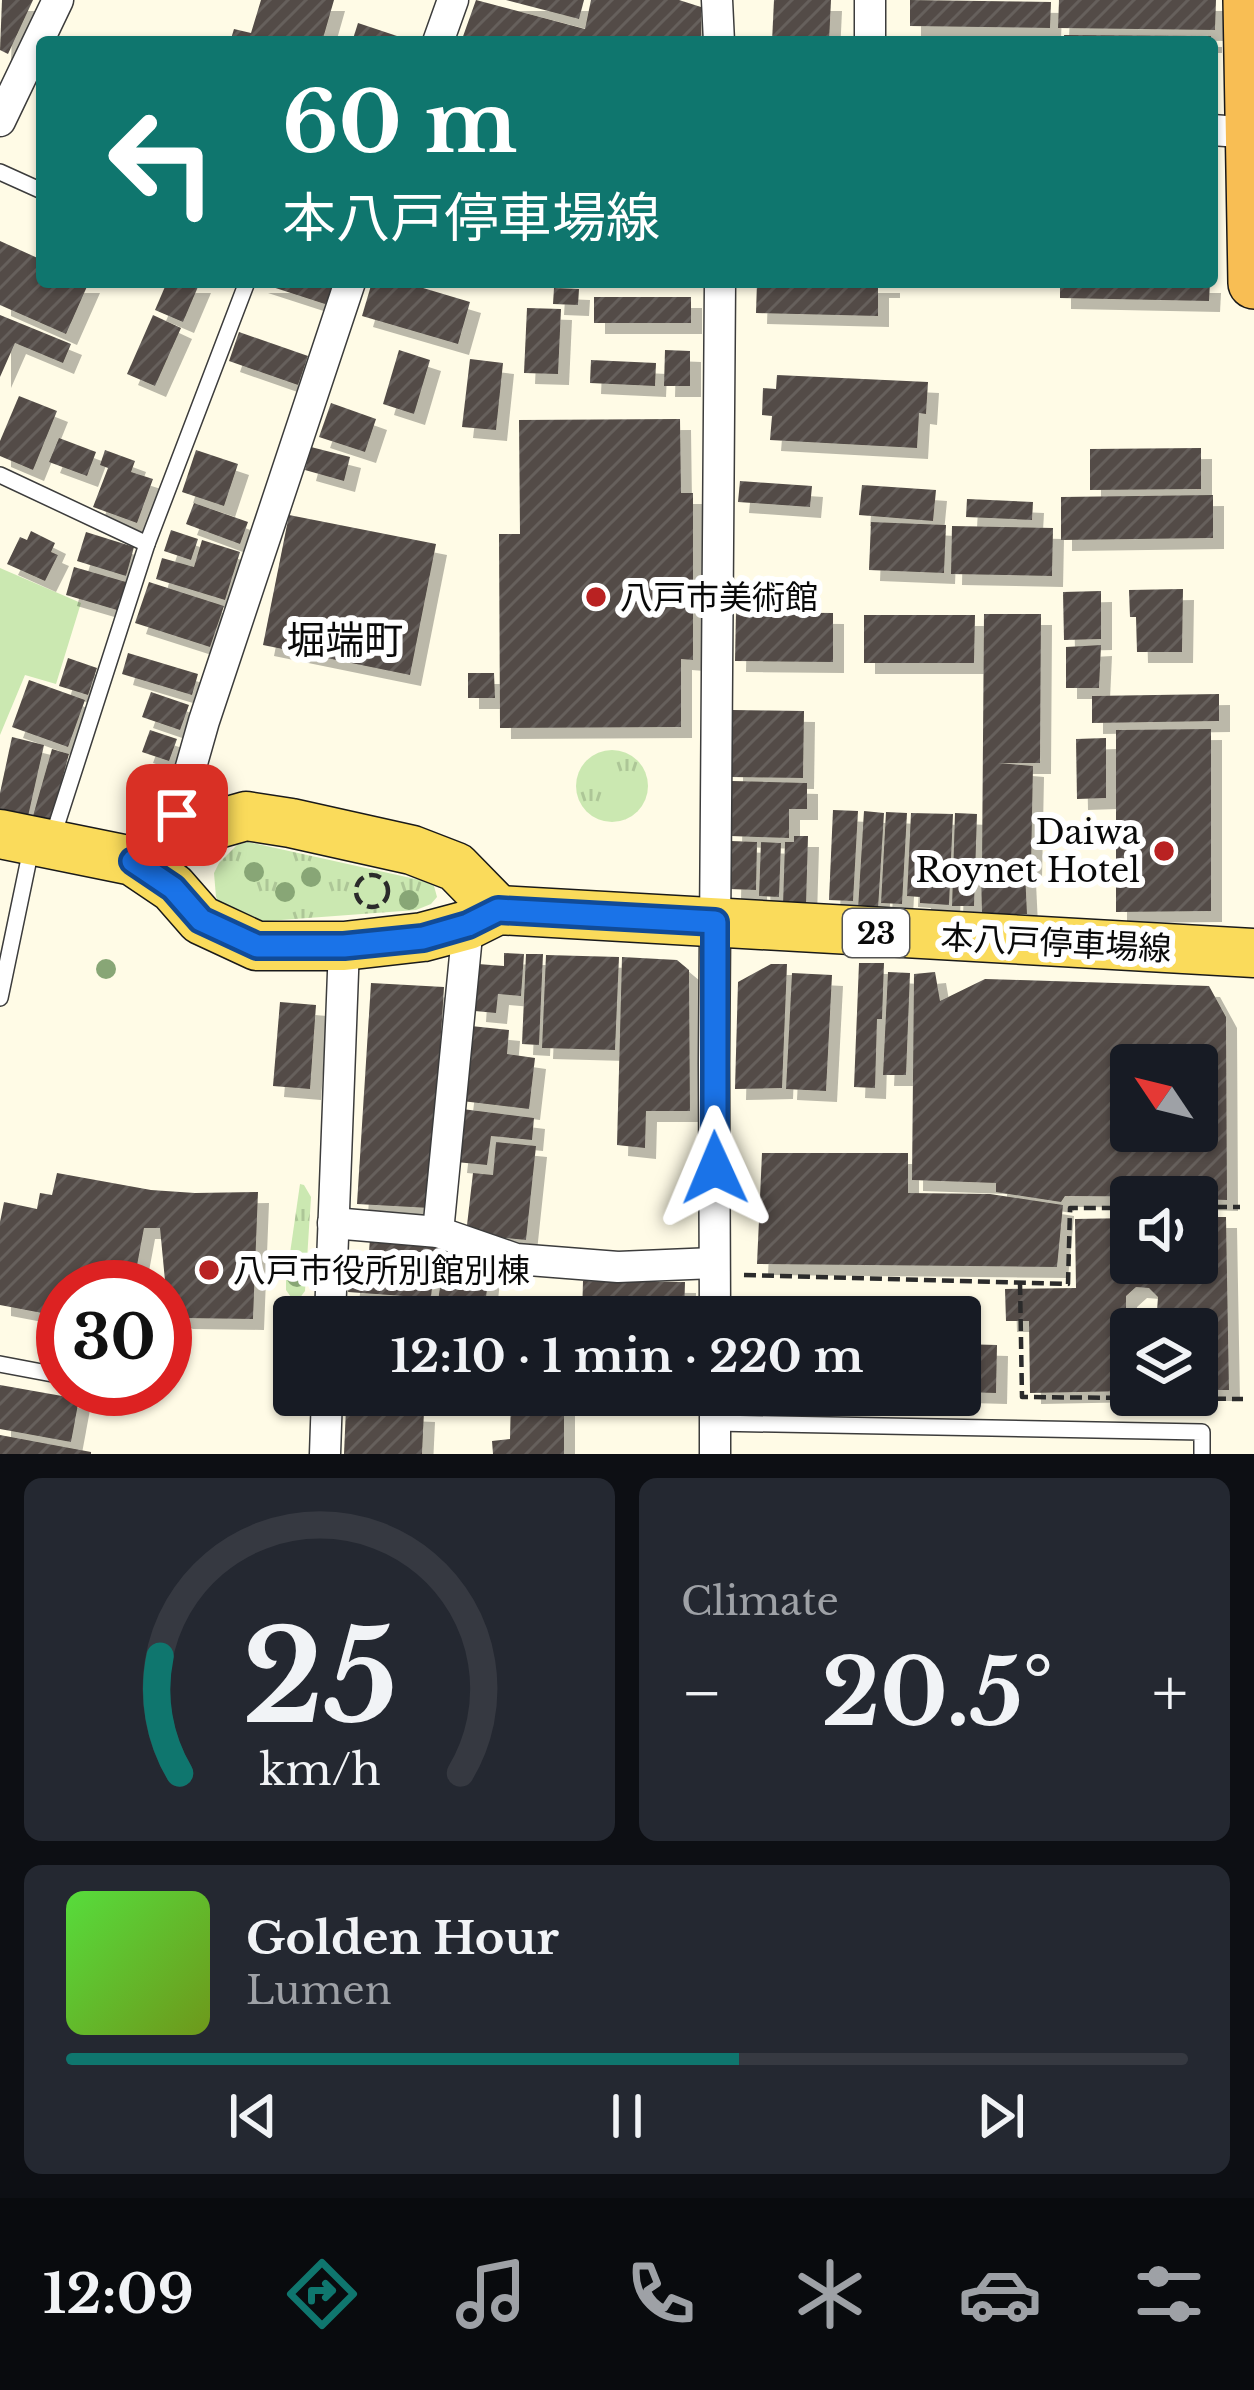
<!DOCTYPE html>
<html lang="en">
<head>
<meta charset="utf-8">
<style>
	:root { --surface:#171b24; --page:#242831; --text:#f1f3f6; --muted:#9ea1a6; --line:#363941; --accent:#0f766e }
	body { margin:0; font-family:"Libre Baskerville","Noto Sans JP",serif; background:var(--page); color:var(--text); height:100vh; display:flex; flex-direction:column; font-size:45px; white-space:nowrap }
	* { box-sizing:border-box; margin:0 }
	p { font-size:39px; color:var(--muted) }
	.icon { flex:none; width:66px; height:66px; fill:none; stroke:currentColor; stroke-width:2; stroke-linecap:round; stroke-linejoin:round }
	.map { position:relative; height:1454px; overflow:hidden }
	.details { display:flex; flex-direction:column; gap:24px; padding:24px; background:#0d0f14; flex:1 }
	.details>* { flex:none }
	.hud { position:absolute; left:36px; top:36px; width:1182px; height:252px; border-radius:12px; box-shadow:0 3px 9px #0004; background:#0f766e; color:#fff; overflow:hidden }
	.needle { width:78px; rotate:305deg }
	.tools { position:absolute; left:1110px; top:1044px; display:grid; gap:24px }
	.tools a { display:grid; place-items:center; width:108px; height:108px; border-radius:12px; background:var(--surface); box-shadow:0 3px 9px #0004; font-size:60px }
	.speed { position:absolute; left:36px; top:1260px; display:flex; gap:24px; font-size:60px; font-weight:700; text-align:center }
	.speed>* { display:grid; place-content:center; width:156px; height:156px; border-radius:50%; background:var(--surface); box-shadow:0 3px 9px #0004; line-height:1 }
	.speed .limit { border:18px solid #d22; background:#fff; color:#111 }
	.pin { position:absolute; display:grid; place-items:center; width:102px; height:102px; color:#fff; margin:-51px; border-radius:24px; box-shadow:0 6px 18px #0006 }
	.me { position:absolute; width:132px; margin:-66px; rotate:359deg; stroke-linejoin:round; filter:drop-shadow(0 0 9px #0008) }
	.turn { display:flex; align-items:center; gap:42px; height:252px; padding:0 48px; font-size:54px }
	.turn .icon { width:156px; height:156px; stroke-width:2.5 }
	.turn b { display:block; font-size:84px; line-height:102px }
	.big { font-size:90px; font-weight:800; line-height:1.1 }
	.details .card { flex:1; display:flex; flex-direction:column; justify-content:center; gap:18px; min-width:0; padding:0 42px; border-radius:18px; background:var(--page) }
	.details .dial { align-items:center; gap:0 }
	.dial svg { height:312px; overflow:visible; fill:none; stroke:var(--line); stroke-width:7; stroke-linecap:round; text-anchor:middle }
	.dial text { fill:var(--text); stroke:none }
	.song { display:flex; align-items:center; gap:36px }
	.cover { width:144px; height:144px; border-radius:18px; background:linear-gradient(135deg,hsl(110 70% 55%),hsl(80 70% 35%)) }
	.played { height:12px; border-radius:6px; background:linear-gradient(90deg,var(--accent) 60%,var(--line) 60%) }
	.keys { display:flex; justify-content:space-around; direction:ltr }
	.heat { display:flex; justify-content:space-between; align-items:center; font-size:66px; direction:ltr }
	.details .tiles { flex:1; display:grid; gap:24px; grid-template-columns:1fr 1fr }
	.card:last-child { grid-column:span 2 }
	.trip { position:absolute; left:273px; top:1296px; width:708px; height:120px; border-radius:12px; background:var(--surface); box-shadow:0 3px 9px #0004; font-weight:800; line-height:120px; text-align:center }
	.tabs { display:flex; height:192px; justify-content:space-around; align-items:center; background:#090b0e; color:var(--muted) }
	.tabs .icon { width:84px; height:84px }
	.tabs .selected { color:var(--accent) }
	.tabs b { font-size:54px; color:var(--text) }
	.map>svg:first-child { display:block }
</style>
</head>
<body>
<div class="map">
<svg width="1254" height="1454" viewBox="0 0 1254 1454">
	<defs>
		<pattern id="grass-tufts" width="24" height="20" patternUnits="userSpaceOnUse" patternTransform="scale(3)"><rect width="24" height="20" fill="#cbe8b1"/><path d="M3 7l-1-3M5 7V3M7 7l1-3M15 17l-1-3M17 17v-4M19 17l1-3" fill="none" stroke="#adc697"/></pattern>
		<pattern id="building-hatch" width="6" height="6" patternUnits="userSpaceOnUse" patternTransform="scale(3)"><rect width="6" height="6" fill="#524b46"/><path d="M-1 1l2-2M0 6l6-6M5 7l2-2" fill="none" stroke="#66605c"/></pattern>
		<filter id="shadow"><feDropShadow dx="11" dy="11" stdDeviation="0" flood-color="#0004"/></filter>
	</defs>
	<rect width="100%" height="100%" fill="#fffbe6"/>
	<g fill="url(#grass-tufts)">
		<circle cx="612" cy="786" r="36"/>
		<polygon points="248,842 420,880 434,886 437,897 431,904 416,910 253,922 221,906 216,897 214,873 219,863 237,845"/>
		<polygon points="300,1184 304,1185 311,1197 305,1291 299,1299 293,1300 286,1290 286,1281"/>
	</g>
	<polygon fill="#cbe8b1" points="0,568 81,603 56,684 25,675 0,735"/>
	<g fill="url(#building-hatch)" fill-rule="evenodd" filter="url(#shadow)">
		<polygon points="2,0 33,0 8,54 0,50"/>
		<polygon points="261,0 334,0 322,42 230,42 234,29 251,33"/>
		<polygon points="476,0 585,29 591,0 679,0 701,7 701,42 461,42"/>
		<polygon points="506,0 584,0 579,19"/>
		<polygon points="774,0 831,0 829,42 772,42"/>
		<polygon points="910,0 1051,2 1050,28 910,26"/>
		<polygon points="1059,0 1216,0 1215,30 1058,28"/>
		<polygon points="358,23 412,41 412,42 352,42"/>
		<polygon points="1064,35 1211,36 1211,42 1064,42"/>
		<polygon points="0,241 42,260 42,282 89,282 66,334 0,305"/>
		<polygon points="167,282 200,282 183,322 155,310"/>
		<polygon points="257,282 336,282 328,305"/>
		<polygon points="372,282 403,282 470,302 458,344 362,316"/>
		<polygon points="757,282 889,282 889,287 878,287 878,316 756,313"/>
		<polygon points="1060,282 1210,282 1209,301 1060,298"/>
		<polygon points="554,288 579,289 578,305 553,304"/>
		<rect x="594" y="297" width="97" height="26"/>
		<polygon points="527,308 561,309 558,374 524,373"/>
		<polygon points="0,315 71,344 63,363 15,343 0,377"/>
		<polygon points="153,315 181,328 155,386 127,374"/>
		<polygon points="239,332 308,356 298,385 229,361"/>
		<polygon points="399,350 430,360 414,414 383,404"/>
		<polygon points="665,350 690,351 690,386 664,386"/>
		<polygon points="470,359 503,363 496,430 462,427"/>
		<polygon points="591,360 656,363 655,386 590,383"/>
		<polygon points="777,375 928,382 926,414 919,413 917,448 770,440 772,416 762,415 763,388 776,389"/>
		<polygon points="19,396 57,411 33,470 0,456 0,441"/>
		<polygon points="331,403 376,419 365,452 319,437"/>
		<polygon points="680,419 681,493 693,493 693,660 681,659 681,727 500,728 499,534 520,534 519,420"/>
		<polygon points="59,438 96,452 87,476 49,462"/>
		<polygon points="311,447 350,457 344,481 305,470"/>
		<polygon points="1201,448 1201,489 1090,490 1090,449"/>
		<polygon points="105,450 135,461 131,472 153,479 137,523 93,507 108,468 100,465"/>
		<polygon points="196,450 238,464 224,506 182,492"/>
		<polygon points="740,481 812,486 810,507 738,502"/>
		<polygon points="862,485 936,490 933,521 859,515"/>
		<polygon points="1213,495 1213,538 1061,540 1061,497"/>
		<polygon points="967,499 1033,502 1032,520 966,517"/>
		<polygon points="194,503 248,522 240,544 186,524"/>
		<polygon points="289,515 436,544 410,675 263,645"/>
		<polygon points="871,522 946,525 944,573 869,570"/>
		<polygon points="952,526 1053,528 1052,576 951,574"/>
		<polygon points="171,530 198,539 191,560 164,551"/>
		<polygon points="31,531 55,543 51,552 58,555 45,581 7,564 20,537 27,540"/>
		<polygon points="86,532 134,547 126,576 77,561"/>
		<polygon points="202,540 240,552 225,600 156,579 162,558 194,567"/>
		<polygon points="74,567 126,582 117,610 66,595"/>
		<polygon points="149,582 224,606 210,647 135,623"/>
		<polygon points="1183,589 1182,652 1137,652 1136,617 1130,617 1129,590"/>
		<polygon points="1101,591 1101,639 1064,640 1063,592"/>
		<polygon points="736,612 833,613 833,662 735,661"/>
		<polygon points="984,614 1041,614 1040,763 999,763 1033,766 1031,867 982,866"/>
		<polygon points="864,615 975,615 974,663 864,663"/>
		<polygon points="1101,645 1099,688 1066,688 1066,647"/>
		<polygon points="128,653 198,674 192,695 122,674"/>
		<polygon points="68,658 97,668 88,695 59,686"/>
		<polygon points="468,673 494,673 495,698 468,698"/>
		<polygon points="29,680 85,700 68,747 12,727"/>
		<polygon points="151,692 189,705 180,730 142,717"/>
		<polygon points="1219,694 1219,721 1092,723 1092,696"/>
		<polygon points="732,710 804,711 803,778 732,777"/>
		<polygon points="1211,729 1211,911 1116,912 1116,730"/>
		<polygon points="150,730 177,739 169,761 142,752"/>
		<polygon points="12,737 44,745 27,821 0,815 0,793"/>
		<polygon points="1106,738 1106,798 1077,799 1076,739"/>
		<polygon points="52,749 69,754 49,828 31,823"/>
		<polygon points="732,781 807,783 807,809 789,809 789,838 731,836"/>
		<polygon points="833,810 858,811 853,901 829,900"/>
		<polygon points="864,811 884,813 878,909 858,909"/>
		<polygon points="886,812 907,813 902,904 881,903"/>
		<polygon points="911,813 953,814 949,905 920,903 920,897 907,896"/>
		<polygon points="955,813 977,814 974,906 952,906"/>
		<polygon points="794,836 808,836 806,906 783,905 785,842 794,842"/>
		<polygon points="731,841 757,842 756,890 730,889"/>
		<polygon points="761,842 781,843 779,897 759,896"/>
		<polygon points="1025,872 1027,914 982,915 981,873"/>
		<polygon points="504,953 524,954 521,996 498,994 496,1013 475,1011 478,964 504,966"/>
		<polygon points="526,954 543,954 539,1045 522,1044"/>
		<polygon points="546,955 619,957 615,1050 542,1048"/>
		<polygon points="622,957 677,960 689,970 690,1111 646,1111 645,1148 617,1145"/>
		<polygon points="859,963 884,963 882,1019 877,1019 875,1088 854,1087"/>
		<polygon points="771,964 787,964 782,1088 735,1089 738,982"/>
		<polygon points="888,972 910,973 906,1075 883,1075"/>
		<path d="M935,972L940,1001L985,979L1209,986L1226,1017L1227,1200L1197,1199V1197L1065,1196L1061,1202L996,1192V1183L912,1180L914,974ZM1131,1065H1197V1131H1131Z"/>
		<polygon points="792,973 832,975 826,1091 786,1089"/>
		<polygon points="371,983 444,987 430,1208 357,1204"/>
		<polygon points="280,1002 316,1005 310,1089 273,1086"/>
		<polygon points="471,1026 509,1030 507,1054 535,1058 529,1109 462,1101"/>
		<polygon points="462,1109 534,1118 532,1140 491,1136 487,1165 456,1162"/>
		<polygon points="496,1142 536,1146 526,1240 466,1234 473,1173 493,1175"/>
		<polygon points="762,1153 908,1153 908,1193 990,1194 1063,1205 1057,1267 757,1264"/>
		<polygon points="57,1173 151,1190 195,1193 258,1192 253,1319 182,1318 168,1312 160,1228 144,1228 133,1287 94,1282 93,1287 63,1287 63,1317 0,1305 0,1222 4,1202 37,1209 40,1193 52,1195"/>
		<path d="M1197,1217H1226L1229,1390H1197V1329H1131V1391L1030,1393L1029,1321H1006L1005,1289L1076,1288L1075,1219L1131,1218V1263H1197ZM1136,1287L1149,1288L1158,1297L1157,1311L1148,1319H1135L1126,1309V1296Z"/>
		<polygon points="370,1239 436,1244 431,1298 348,1292 351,1263 368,1264"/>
		<polygon points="444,1256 490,1261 484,1317 469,1317 470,1306 438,1302"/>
		<polygon points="583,1281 685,1282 684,1317 582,1317"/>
		<polygon points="348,1297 388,1299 387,1317 347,1317"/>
		<polygon points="960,1344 997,1345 996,1393 960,1392"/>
		<polygon points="0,1385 79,1399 71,1442 0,1429"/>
		<polygon points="511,1395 564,1395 564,1454 493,1454 492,1441 510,1439"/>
		<polygon points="346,1408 424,1411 422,1454 344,1454"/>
		<polygon points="0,1435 91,1452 91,1454 0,1454"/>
	</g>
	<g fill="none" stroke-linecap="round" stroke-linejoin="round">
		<defs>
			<g id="service">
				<polyline points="0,172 42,191"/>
				<polyline points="0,475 147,544"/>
				<polyline points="53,836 147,544 247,282"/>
				<polyline points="0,998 31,849"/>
				<polyline points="0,1364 63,1376"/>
				<polyline points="715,1423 1202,1432 1202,1454"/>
			</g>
			<g id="minor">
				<polyline points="717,0 719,42"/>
				<polyline points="870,0 870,42"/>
				<polyline points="438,42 453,0"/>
				<polyline points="0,121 58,0"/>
				<polyline points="1212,130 1254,133"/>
				<polyline points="168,848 204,721 350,282"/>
				<polyline points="333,1223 438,1232 516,1259 618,1267 714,1263"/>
				<polyline points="438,1232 468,925"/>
				<polyline points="330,1317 344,946"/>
				<polyline points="715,1317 714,1064 720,282"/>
				<polyline points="325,1454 327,1395"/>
				<polyline points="715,1454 715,1395"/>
			</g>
			<g id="primary">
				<polyline points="0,834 133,861 173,888 201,920 257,946 344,946 423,937 468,925 498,910 1254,953"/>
				<polyline points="133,861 168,848 200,829 246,816 291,823 412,850 456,867 498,910"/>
			</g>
			<polyline id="trunk" points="1249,0 1254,283"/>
		</defs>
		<use href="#service" stroke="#3c3c3c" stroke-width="18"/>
		<use href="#minor" stroke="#3c3c3c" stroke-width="33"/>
		<use href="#primary" stroke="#1a1a1a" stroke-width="51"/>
		<use href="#trunk" stroke="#1a1a1a" stroke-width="54"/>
		<g stroke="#2b2b2b" stroke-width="4.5" stroke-dasharray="12 6" stroke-linecap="butt">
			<circle cx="372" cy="891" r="16"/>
			<polyline points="1197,1207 1240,1207"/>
			<polyline points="744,1275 1068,1284 1070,1208 1131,1208"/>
			<polyline points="1020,1283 1022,1397 1243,1399"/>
		</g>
		<use href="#service" stroke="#fff" stroke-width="15"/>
		<use href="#minor" stroke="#fff" stroke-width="30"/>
		<use href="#primary" stroke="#fadb5b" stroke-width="48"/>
		<use href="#trunk" stroke="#f8be54" stroke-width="51"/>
	</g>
	<g fill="#88a676">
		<circle cx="254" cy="872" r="10"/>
		<circle cx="311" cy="877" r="10"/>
		<circle cx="285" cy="892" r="10"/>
		<circle cx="409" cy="900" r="10"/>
		<circle cx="106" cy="969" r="10"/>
		<circle cx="297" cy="1277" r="10"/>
	</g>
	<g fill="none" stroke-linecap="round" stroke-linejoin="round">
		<defs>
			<polyline id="route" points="177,815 168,848 133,861 173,888 201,920 257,946 344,946 423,938 468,925 498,910 715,922 715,1168"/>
		</defs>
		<use href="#route" stroke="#114b97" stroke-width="30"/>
		<use href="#route" stroke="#1a73e8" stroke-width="21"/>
	</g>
	<g fill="#b92222" stroke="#fff" stroke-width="4.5">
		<circle cx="596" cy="597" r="12"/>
		<circle cx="1164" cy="851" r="12"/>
		<circle cx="209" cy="1270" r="12"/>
	</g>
	<g text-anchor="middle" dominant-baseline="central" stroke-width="12" stroke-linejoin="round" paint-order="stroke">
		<rect fill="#fff" stroke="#535353" stroke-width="3" x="843" y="909" width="66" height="48" rx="9"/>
		<g font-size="30" font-weight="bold" fill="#090909">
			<text x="876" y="933">23</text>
		</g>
		<g font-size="33" fill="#090909" stroke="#fff" text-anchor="start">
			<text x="620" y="597">八戸市美術館</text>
			<text x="1140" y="832" text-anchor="end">Daiwa<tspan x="1140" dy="38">Roynet Hotel</tspan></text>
			<text x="233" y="1270">八戸市役所別館別棟</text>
		</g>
		<g font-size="33" fill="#090909" stroke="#fff">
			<text transform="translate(1056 943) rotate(3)">本八戸停車場線</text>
		</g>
		<g font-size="39" fill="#090909" stroke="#fff">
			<text x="345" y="640">堀端町</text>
		</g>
	</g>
</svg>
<div class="tools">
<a><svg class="needle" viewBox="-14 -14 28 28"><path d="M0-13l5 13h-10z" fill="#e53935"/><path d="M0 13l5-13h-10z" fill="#9ea1a6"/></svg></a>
<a><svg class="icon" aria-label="sound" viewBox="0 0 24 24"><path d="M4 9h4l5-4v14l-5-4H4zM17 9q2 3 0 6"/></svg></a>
<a><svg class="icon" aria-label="layers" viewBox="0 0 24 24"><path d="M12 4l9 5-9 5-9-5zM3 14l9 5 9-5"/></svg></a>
</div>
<div class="speed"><div class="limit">30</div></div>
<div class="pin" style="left:177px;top:815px;background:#d93025"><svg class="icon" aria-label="arrive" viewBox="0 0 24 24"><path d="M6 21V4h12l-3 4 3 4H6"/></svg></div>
<svg class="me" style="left:715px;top:1168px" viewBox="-20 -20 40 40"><path d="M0-17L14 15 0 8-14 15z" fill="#1a73e8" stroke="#fff" stroke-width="4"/></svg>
<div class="trip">12:10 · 1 min · 220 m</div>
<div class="hud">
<div class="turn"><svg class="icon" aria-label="left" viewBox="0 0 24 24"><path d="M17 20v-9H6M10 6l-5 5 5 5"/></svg><div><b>60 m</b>本八戸停車場線</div></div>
</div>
</div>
<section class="details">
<div class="tiles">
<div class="card dial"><svg viewBox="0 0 100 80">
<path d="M14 69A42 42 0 1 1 86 69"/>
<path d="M14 69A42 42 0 0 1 9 39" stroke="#0f766e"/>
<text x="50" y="56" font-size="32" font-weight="700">25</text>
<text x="50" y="72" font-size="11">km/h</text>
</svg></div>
<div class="card"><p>Climate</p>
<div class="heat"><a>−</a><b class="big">20.5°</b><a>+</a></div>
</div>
<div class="card">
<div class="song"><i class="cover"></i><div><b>Golden Hour</b><p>Lumen</p></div></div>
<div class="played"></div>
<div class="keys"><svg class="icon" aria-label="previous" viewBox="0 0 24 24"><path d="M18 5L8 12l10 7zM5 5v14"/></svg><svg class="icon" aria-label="pause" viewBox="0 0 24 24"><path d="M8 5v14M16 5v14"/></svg><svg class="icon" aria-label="next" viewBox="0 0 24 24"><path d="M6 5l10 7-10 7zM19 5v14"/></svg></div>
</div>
</div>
</section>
<nav class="tabs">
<b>12:09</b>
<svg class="icon selected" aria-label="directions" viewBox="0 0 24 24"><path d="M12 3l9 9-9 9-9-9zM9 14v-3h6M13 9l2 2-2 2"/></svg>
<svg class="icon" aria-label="music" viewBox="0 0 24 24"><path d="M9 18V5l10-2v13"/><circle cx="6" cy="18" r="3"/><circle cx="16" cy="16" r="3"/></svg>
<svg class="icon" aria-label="phone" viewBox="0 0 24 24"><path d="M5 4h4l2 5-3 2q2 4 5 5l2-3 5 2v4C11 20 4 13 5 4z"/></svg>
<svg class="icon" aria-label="climate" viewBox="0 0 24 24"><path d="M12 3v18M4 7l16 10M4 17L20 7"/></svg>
<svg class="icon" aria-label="car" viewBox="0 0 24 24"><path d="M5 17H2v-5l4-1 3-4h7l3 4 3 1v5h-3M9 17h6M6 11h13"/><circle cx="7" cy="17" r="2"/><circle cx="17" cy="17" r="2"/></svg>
<svg class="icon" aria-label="filters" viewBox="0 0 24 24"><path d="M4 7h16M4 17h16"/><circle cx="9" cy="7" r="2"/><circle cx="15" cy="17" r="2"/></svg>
</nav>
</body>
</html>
